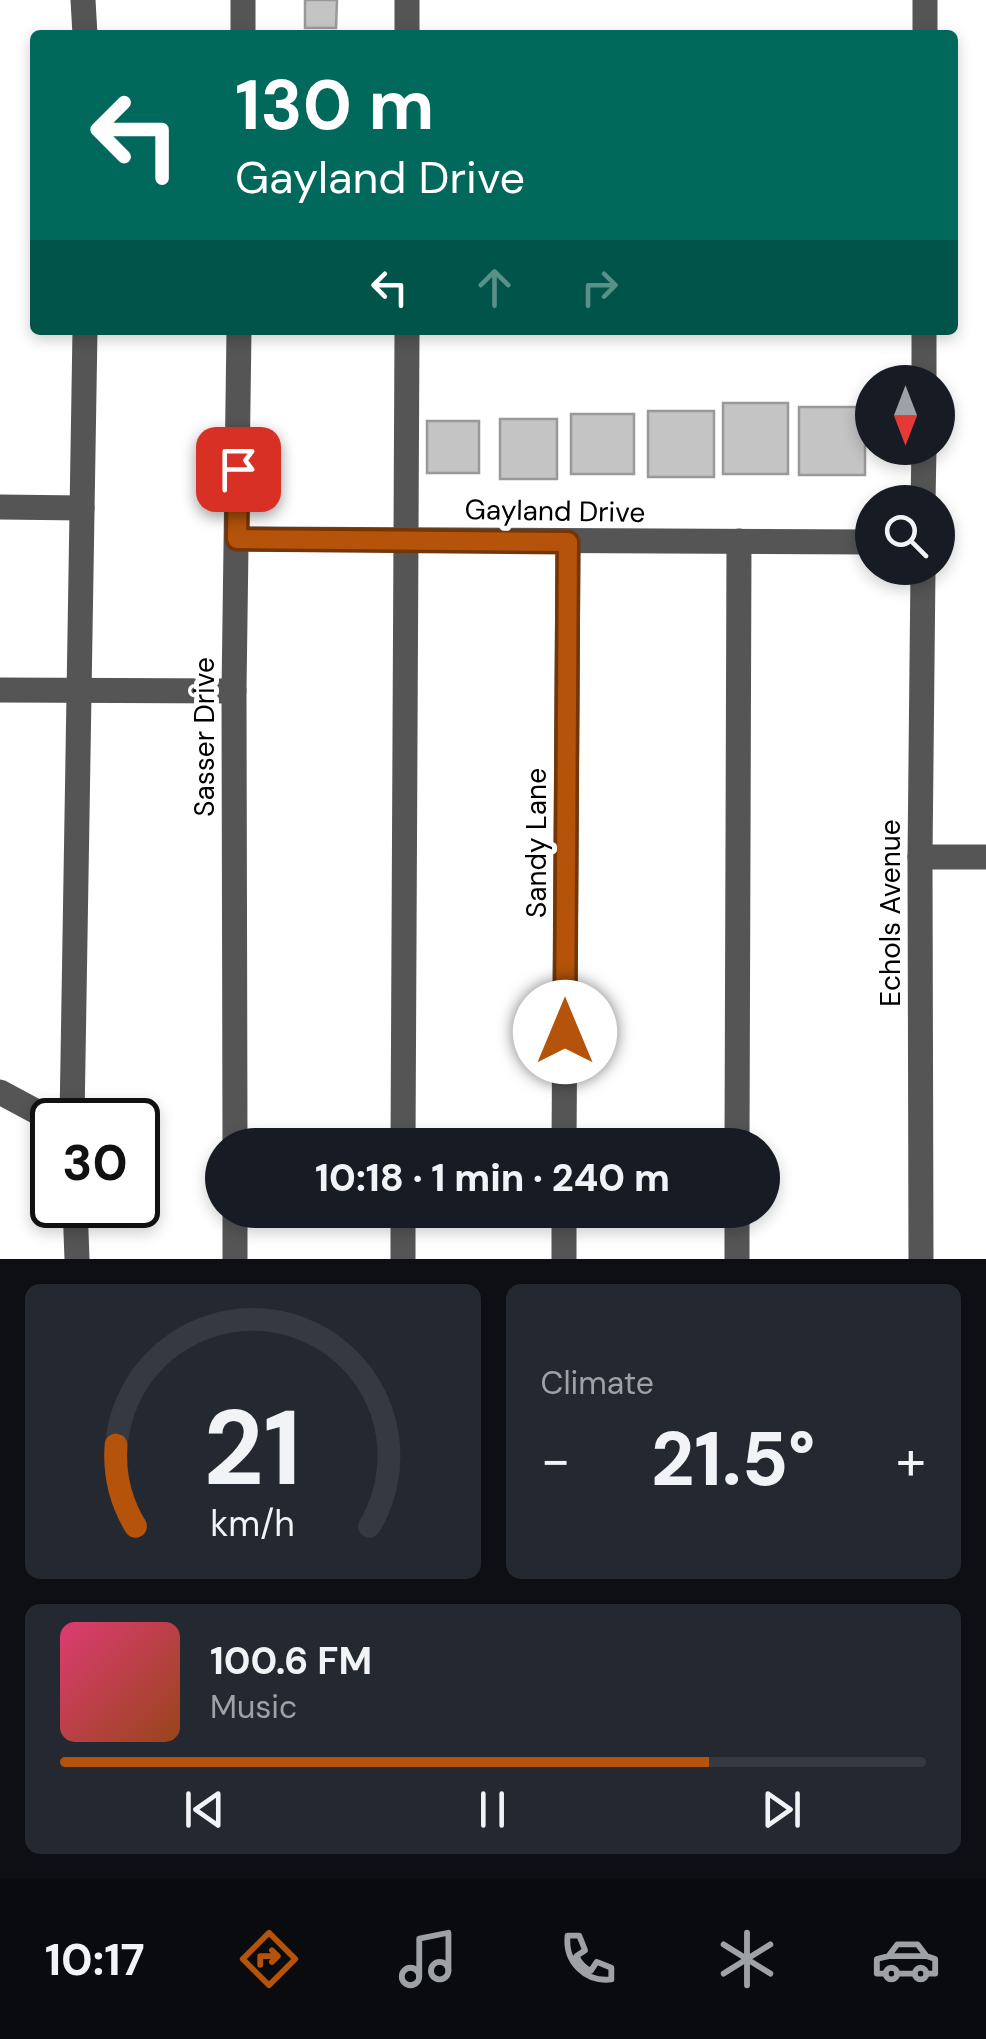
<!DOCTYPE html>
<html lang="en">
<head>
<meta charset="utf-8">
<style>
	:root { --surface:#171b24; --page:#242831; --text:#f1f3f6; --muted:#9ea1a6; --line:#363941; --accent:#b45309 }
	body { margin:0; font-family:"DM Sans",sans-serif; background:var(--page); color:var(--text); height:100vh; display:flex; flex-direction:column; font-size:38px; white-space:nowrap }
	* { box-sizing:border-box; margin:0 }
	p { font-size:32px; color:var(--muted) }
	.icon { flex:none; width:55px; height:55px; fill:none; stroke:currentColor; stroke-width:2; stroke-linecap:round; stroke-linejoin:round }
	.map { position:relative; height:1259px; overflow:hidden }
	.drawer { display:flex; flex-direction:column; gap:25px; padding:25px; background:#0d0f14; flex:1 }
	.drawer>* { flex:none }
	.top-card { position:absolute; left:30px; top:30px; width:928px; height:305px; border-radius:10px; box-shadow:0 5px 15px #0003; background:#00695c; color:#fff; overflow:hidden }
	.needle { width:65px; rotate:180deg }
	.buttons { position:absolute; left:855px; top:365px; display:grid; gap:20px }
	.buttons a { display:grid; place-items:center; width:100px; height:100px; border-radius:50%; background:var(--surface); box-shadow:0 5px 15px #0003; font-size:50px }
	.speed { position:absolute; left:30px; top:1098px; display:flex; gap:20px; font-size:50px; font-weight:700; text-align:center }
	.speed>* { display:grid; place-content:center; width:130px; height:130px; border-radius:50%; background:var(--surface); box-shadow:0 5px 15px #0003; line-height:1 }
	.speed .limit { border:5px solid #111; border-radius:15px; background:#fff; color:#111 }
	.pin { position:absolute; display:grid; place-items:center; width:85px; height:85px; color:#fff; margin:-42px; border-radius:20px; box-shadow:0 5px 15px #0006 }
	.me { position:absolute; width:110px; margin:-55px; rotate:0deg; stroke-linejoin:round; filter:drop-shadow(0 0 8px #0008) }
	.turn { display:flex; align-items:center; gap:35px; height:210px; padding:0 40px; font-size:45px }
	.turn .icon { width:130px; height:130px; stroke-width:2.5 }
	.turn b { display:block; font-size:70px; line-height:85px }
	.lanes { display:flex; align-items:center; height:95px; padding:0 40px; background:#0003; justify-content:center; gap:50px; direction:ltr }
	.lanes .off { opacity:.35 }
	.big { font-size:75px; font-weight:800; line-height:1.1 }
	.drawer .card { flex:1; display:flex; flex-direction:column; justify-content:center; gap:15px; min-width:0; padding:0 35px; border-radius:15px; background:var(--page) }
	.drawer .dial { align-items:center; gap:0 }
	.dial svg { height:260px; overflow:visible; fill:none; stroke:var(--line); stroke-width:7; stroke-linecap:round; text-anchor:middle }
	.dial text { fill:var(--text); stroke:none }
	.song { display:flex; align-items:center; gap:30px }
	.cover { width:120px; height:120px; border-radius:15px; background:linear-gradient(135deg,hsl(340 70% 55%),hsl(20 70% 35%)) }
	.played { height:10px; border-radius:5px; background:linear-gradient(90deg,var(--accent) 75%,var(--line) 75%) }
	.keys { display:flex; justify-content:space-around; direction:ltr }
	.heat { display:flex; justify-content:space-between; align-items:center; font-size:55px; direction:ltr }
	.drawer .tiles { flex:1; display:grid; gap:25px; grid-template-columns:1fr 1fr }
	.card:last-child { grid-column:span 2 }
	.trip { position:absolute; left:205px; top:1128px; width:575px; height:100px; border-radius:50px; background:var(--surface); box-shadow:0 5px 15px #0003; font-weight:800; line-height:100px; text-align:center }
	.tab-bar { display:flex; height:160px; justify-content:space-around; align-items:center; background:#090b0e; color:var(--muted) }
	.tab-bar .icon { width:70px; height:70px }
	.tab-bar .active { color:var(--accent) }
	.tab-bar b { font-size:45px; color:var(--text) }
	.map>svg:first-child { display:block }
</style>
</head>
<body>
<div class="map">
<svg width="986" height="1259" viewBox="0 0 986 1259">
	<rect width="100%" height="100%" fill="#fff"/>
	<g fill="#c4c4c4" stroke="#999" stroke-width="2.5">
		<polygon points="305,0 337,0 336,28 305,28"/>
		<rect x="723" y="403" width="65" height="71"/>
		<rect x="799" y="407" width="66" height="68"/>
		<rect x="648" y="411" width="66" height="66"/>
		<rect x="571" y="414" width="63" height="60"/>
		<rect x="500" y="419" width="57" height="60"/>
		<rect x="427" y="421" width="52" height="52"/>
	</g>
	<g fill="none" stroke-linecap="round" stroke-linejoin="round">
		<g stroke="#555" stroke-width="25">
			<polyline points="83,0 85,35"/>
			<polyline points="243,35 243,0"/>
			<polyline points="407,35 407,0"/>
			<polyline points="925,35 925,0"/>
			<polyline points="924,382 924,330"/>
			<polyline points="923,502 924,448"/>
			<polyline points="0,507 82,508"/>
			<polyline points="237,539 872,542"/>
			<polyline points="0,690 234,691"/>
			<polyline points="920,857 986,857"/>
			<polyline points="0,1092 52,1120"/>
			<polyline points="72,1120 85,330"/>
			<polyline points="235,1145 234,691 239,330"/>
			<polyline points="403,1145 407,330"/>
			<polyline points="564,1145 568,542"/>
			<polyline points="737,1145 739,541"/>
			<polyline points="75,1205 77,1259"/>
			<polyline points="403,1210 403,1259"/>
			<polyline points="235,1259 235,1210"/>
			<polyline points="564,1259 564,1210"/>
			<polyline points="737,1259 737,1210"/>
			<polyline points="921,1259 920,857 923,568"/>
		</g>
	</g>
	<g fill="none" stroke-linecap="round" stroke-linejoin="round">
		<defs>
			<polyline id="route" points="238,469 237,539 568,542 565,1032"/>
		</defs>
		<use href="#route" stroke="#753606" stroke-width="25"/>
		<use href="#route" stroke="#b45309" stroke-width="18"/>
	</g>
	<g text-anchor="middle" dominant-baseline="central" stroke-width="10" stroke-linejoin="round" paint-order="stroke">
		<g font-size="28" fill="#000" stroke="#fff">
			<text transform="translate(555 511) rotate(1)">Gayland Drive</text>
			<text transform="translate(204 737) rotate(-90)">Sasser Drive</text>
			<text transform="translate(536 843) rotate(-90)">Sandy Lane</text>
			<text transform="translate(890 913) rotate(-90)">Echols Avenue</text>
		</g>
	</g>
</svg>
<div class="buttons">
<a><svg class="needle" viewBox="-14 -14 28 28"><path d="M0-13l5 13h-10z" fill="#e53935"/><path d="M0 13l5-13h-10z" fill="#9ea1a6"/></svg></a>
<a><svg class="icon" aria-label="search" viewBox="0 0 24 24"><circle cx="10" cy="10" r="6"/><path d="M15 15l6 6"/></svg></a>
</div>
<div class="speed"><div class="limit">30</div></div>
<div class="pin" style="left:238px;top:469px;background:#d93025"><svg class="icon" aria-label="arrive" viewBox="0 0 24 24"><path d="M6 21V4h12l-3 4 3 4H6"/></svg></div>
<svg class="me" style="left:565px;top:1032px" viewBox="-20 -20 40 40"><circle r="19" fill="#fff"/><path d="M0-13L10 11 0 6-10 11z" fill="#b45309"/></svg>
<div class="trip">10:18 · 1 min · 240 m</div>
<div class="top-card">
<div class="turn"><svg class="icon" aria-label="left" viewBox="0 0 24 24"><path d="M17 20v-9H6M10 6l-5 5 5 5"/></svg><div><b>130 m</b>Gayland Drive</div></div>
<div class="lanes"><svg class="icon" aria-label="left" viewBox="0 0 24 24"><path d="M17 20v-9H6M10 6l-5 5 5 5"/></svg><svg class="icon off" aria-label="ahead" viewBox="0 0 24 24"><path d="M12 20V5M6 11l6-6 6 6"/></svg><svg class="icon off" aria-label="right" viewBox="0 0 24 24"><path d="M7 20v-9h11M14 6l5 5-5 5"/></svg></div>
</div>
</div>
<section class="drawer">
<div class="tiles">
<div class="card dial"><svg viewBox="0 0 100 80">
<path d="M14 69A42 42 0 1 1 86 69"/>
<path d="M14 69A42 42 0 0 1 8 44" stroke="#b45309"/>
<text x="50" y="56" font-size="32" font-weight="700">21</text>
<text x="50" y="72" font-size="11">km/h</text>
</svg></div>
<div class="card"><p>Climate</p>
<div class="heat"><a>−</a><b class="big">21.5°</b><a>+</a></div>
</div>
<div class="card">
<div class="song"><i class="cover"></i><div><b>100.6 FM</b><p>Music</p></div></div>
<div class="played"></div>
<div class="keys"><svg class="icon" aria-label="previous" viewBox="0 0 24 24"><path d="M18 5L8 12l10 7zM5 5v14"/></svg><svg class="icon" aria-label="pause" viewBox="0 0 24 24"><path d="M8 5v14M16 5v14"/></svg><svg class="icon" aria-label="next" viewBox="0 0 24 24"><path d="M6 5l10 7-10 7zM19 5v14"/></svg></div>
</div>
</div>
</section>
<nav class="tab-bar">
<b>10:17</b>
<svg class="icon active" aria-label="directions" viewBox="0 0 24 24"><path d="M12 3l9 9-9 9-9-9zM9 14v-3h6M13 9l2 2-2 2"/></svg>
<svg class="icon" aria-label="music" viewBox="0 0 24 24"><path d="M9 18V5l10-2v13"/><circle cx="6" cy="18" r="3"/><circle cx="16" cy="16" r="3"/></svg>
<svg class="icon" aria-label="phone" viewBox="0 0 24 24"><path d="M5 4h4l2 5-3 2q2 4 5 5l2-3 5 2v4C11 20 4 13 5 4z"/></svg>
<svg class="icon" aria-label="climate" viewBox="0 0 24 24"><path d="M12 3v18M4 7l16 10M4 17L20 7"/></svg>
<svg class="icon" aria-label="car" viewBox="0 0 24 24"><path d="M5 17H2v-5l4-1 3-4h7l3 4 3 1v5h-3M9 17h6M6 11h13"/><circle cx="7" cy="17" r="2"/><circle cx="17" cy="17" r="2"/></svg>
</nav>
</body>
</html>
